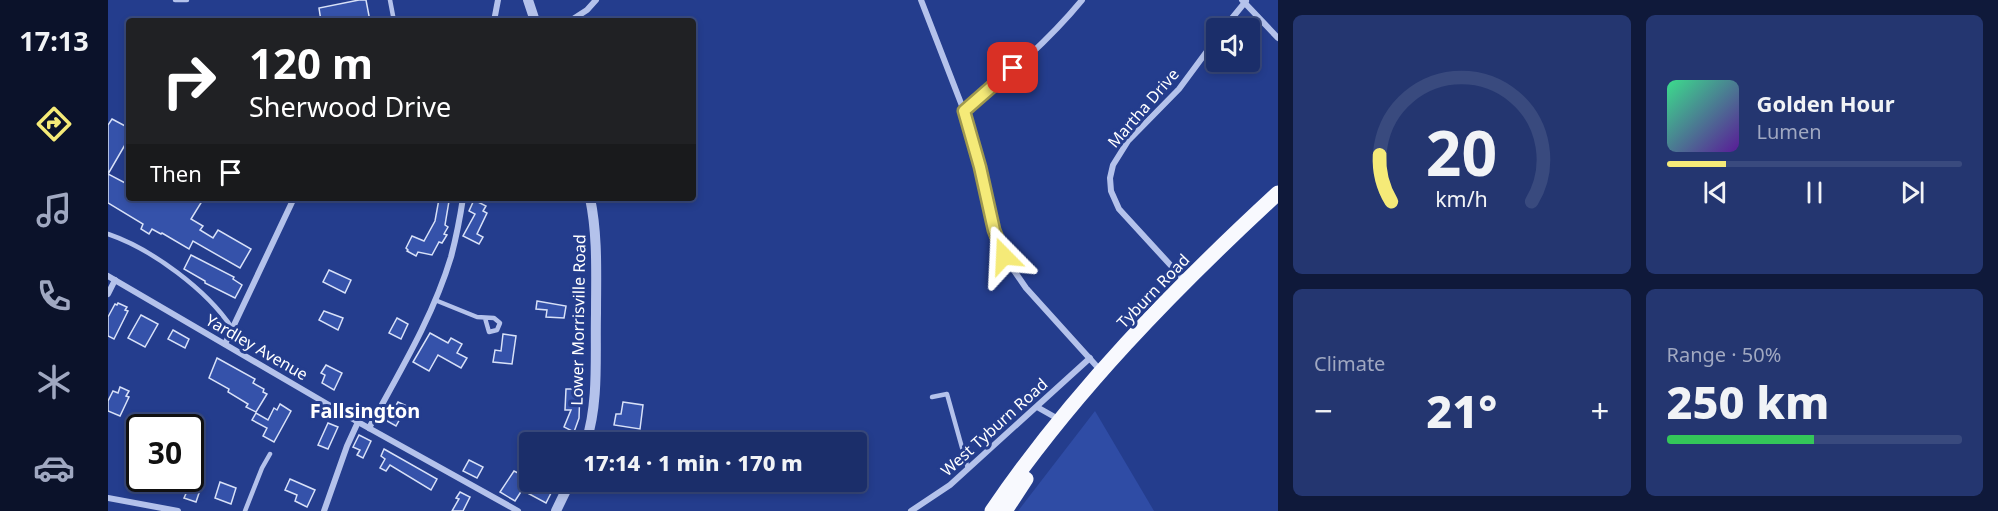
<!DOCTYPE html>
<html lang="en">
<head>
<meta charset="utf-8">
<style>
	:root { --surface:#1b2e6a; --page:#243670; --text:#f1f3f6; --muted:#a0a8c1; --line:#394a7e; --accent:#f5ea78 }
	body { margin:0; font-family:"Noto Sans",sans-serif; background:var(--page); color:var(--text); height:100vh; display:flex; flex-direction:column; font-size:22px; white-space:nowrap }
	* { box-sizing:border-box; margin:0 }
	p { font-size:20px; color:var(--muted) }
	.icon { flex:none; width:33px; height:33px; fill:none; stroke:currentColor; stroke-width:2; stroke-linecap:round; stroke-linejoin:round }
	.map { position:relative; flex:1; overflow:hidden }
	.panel { display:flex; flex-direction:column; gap:15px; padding:15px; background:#0f193a; width:720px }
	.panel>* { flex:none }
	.hud { position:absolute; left:18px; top:18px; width:570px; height:183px; border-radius:6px; box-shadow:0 3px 9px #0003,0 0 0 2px var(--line); background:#202124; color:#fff; overflow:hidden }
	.controls { position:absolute; left:1098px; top:18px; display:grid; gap:12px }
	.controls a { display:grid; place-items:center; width:54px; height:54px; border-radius:6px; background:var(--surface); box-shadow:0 3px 9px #0003,0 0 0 2px var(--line); font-size:30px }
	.speed { position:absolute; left:18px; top:414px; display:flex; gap:12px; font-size:30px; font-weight:700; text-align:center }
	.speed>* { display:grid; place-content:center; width:78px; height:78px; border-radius:50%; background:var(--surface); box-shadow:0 3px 9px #0003,0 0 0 2px var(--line); line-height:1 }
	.speed .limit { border:3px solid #111; border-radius:9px; background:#fff; color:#111 }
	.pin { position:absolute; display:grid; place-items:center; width:51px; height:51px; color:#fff; margin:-26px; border-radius:12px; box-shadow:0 3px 9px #0006 }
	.me { position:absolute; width:66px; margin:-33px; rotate:339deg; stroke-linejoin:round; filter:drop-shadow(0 0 4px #0008) }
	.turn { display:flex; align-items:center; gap:21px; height:126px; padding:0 24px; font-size:27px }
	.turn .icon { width:78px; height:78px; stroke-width:2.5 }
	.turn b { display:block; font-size:42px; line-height:51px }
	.then { display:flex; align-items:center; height:57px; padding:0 24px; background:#0003; gap:12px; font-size:22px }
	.big { font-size:45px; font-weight:800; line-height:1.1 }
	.panel .widget { flex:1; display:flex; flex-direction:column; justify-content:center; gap:9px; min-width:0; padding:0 21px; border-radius:9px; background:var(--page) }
	.panel .dial { align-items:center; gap:0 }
	.dial svg { height:156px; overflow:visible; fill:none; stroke:var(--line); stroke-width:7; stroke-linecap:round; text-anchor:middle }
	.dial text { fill:var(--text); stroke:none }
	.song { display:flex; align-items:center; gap:18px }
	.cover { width:72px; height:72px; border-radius:9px; background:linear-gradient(135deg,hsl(150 70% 55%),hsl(270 70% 35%)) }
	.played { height:6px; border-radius:3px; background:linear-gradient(90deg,var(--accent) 20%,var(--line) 20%) }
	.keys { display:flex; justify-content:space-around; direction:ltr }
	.heat { display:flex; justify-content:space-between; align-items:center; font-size:33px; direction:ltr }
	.charge { height:9px; border-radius:4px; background:linear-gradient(90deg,#34c759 50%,var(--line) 0) }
	.panel .tiles { flex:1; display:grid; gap:15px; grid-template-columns:repeat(2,1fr) }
	.trip { position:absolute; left:411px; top:432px; width:348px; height:60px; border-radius:6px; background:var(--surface); box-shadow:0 3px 9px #0003,0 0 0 2px var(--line); font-weight:800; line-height:60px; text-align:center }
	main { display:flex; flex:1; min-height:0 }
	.menu { display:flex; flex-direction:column; width:108px; justify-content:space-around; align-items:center; background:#0b122a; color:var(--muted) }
	.menu .icon { width:42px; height:42px }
	.menu .active { color:var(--accent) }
	.menu b { font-size:27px; color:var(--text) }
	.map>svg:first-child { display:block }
</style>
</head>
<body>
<main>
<nav class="menu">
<b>17:13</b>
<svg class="icon active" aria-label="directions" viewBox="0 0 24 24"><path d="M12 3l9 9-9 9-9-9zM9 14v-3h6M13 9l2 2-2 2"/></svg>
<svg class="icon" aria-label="music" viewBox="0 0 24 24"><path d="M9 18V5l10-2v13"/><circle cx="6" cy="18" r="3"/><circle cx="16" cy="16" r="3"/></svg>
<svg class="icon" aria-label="phone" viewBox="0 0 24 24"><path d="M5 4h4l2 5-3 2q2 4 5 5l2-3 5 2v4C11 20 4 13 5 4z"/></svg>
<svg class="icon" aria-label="climate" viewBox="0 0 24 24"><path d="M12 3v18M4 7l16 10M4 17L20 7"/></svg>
<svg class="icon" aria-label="car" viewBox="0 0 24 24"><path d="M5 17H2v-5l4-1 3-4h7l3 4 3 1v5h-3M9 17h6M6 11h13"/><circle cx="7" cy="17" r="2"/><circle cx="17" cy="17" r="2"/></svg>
</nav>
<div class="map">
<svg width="1170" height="511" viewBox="0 0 1170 511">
	<rect width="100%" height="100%" fill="#243d8d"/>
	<polygon fill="#2f4ca5" points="987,411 1046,511 910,511"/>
	<g fill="#3552aa" stroke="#d8e1f8" stroke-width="1.5">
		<polygon points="251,0 258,0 262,21 213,21 211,8"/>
		<polygon points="4,119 21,128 21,138 0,174 21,185 21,198 96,198 83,219 95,226 92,230 105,238 110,230 143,249 132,268 85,241 81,249 54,233 53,234 44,229 41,234 33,229 35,224 0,203 0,125"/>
		<polygon points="331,199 341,201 337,225 340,227 336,234 339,235 334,243 331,242 324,255 310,252 308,256 299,251 300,250 298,248 304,236 316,241 327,221"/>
		<polygon points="366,200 378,206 375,211 379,213 369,234 375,237 371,244 355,236 367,214 361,211"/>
		<polygon points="83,255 126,277 125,279 134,285 127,298 97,283 97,281 76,269"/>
		<polygon points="221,270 243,280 237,293 215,282"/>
		<polygon points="429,301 458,306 456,318 438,317 439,310 428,309"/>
		<polygon points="10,303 19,307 17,310 20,311 6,339 0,336 0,317 7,304 9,305"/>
		<polygon points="216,311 235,318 230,330 211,320"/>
		<polygon points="33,315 50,324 37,347 20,338"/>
		<polygon points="289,318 300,324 293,339 281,333"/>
		<polygon points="65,330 81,339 77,348 60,339"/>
		<polygon points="322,333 340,343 343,338 354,344 349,353 359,358 353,368 330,355 321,371 305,362"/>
		<polygon points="395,334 408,336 404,364 385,362 387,350 393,351"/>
		<polygon points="109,358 147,379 145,383 156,389 155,392 159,394 148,412 138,407 140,404 120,392 121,389 101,378"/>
		<polygon points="218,365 234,373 226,390 214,383 217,375 213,373"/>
		<polygon points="12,387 21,391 18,396 21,397 12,416 0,411 0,401 5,391 10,393"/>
		<polygon points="458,389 472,389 471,418 466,432 456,427 463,410 457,410"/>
		<polygon points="290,402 299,406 288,426 279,421"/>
		<polygon points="515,402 535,405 532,429 506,425 508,414 513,414"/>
		<polygon points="172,404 183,411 166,442 155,436 159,428 144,420 148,413 160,420 166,408 169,410"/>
		<polygon points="220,423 230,427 220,449 210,445"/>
		<polygon points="251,435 263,441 255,458 249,455 252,450 245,447"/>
		<polygon points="276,449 329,479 323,490 282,465 278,471 272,468 277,459 273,456"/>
		<polygon points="361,460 375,467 369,478 355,471"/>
		<polygon points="412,470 417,473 414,480 426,488 430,482 436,482 446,487 438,503 414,490 407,501 392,492 406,471 410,473"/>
		<polygon points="45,478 62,480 59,492 42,487"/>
		<polygon points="85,478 95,481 88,502 76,498"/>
		<polygon points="182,479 207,490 199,507 187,501 189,495 177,490"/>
		<polygon points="112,482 128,488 123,504 107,498"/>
		<polygon points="352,492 362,497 355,511 344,511 351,499 348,498"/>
	</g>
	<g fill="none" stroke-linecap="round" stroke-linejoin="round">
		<g stroke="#b4c2eb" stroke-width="4.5">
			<polyline points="67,0 79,0"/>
			<polyline points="282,0 286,21"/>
			<path d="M0,234C44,249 99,290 124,328"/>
			<polyline points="327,300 369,317 386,318 392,323 389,330 381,332 377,318"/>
			<polyline points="824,397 839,394 860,469"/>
			<polyline points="137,511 154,468 162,454"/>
		</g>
		<g stroke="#b4c2eb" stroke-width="6">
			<polyline points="813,0 856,111 872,167 886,230 896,256 918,288 993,371"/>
			<polyline points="1134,0 1170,38"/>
			<polyline points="386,21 390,0"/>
			<polyline points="462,21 479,10 488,0"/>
			<polyline points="1116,28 1138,1"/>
			<path d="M856,111C895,81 943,38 974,0"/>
			<polyline points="0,276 250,422 410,511"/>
			<polyline points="1078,282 1011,209 1003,191 1002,178 1005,165 1020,141 1071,89 1108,39"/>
			<polyline points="0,294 7,280"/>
			<polyline points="117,344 186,198"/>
			<polyline points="929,407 952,420"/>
			<path d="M261,428C291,373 325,317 343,257C348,238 352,218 355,198"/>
			<polyline points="0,498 70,511"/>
			<polyline points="216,511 239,446 250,422"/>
			<polyline points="803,511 842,485 982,358"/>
		</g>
		<g stroke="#b4c2eb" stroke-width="10">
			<polyline points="420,0 427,21"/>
			<path d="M478,442C491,402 487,356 488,314C488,275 490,236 482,198"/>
			<polyline points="448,511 462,482"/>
		</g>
		<g stroke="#f8f9fe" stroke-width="15">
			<path d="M884,511C964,393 1066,289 1170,193"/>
			<polyline points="897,511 918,479"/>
		</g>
	</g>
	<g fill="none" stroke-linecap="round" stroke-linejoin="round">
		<defs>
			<polyline id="route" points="896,256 886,230 872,167 856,111 905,68"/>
		</defs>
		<use href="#route" stroke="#9f984e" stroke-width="15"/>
		<use href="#route" stroke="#f5ea78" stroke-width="10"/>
	</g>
	<g text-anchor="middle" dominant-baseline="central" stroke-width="6" stroke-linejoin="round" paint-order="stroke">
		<g font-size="16" fill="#fff" stroke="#243d8d">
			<text transform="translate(1035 108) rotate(-49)">Martha Drive</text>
			<text transform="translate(1045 291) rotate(-46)">Tyburn Road</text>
			<text transform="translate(470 320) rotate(-89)">Lower Morrisville Road</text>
			<text transform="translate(149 347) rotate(30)">Yardley Avenue</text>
			<text transform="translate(886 427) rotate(-42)">West Tyburn Road</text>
		</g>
		<g font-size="20" font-weight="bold" fill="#fff" stroke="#243d8d">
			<text x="257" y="410">Fallsington</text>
		</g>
	</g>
</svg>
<div class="controls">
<a><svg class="icon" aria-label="sound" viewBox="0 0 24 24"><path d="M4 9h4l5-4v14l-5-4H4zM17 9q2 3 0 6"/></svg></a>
</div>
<div class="speed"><div class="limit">30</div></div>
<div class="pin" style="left:905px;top:68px;background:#d93025"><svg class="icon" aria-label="arrive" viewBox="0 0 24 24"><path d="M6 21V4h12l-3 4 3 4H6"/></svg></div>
<svg class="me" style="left:896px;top:256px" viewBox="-20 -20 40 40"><path d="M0-17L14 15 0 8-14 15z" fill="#f5ea78" stroke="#fff" stroke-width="4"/></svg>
<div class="trip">17:14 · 1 min · 170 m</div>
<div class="hud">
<div class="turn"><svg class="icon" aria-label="right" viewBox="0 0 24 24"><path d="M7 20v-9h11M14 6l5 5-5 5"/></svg><div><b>120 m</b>Sherwood Drive</div></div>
<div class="then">Then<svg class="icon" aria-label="arrive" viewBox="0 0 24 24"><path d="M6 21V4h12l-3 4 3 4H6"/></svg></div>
</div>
</div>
<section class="panel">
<div class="tiles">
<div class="widget dial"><svg viewBox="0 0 100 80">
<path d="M14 69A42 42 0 1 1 86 69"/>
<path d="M14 69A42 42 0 0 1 8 45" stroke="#f5ea78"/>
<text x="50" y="56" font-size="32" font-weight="700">20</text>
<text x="50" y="72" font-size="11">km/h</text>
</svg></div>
<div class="widget">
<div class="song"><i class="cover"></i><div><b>Golden Hour</b><p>Lumen</p></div></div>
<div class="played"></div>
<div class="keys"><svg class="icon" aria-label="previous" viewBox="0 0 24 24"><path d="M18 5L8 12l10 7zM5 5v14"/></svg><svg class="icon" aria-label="pause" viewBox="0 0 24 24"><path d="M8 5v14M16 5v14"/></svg><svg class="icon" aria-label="next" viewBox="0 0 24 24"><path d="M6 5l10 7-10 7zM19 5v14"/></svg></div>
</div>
<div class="widget"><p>Climate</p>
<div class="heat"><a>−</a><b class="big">21°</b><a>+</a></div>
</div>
<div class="widget"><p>Range · 50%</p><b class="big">250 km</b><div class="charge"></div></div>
</div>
</section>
</main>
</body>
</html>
